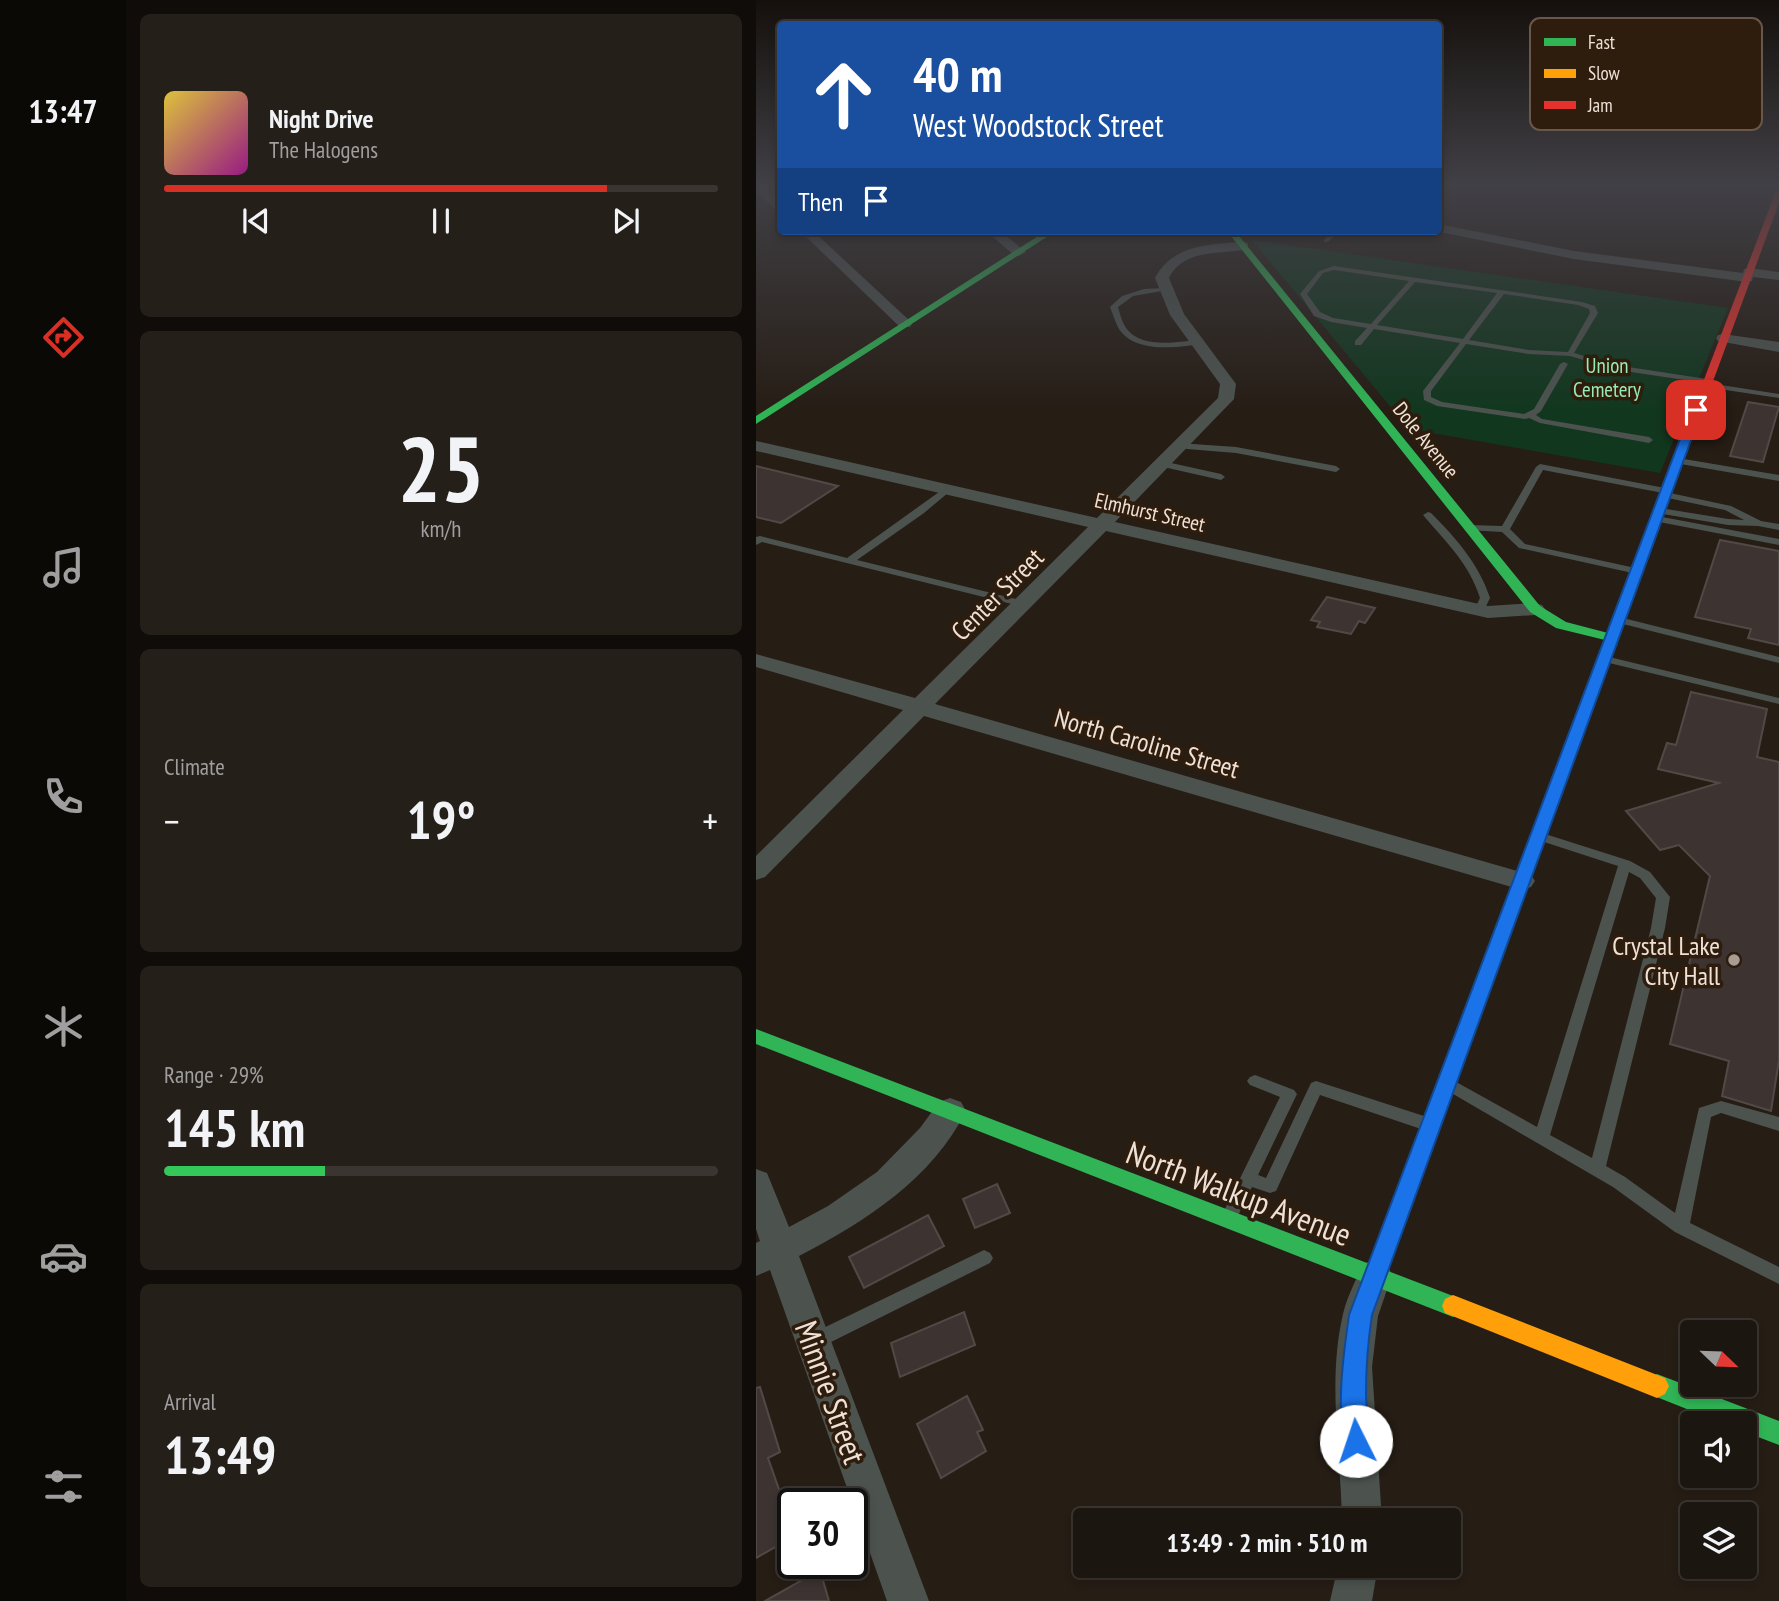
<!DOCTYPE html>
<html lang="en">
<head>
<meta charset="utf-8">
<style>
	:root { --surface:#1c1610; --page:#251f19; --text:#f1f3f6; --muted:#a09f9f; --line:#3a3530; --accent:#d93025 }
	body { margin:0; font-family:"PT Sans Narrow",sans-serif; background:var(--page); color:var(--text); height:100vh; display:flex; flex-direction:column; font-size:26px; white-space:nowrap }
	* { box-sizing:border-box; margin:0 }
	p { font-size:23px; color:var(--muted) }
	.icon { flex:none; width:38px; height:38px; fill:none; stroke:currentColor; stroke-width:2; stroke-linecap:round; stroke-linejoin:round }
	.map { position:relative; flex:1; overflow:hidden }
	.panel { display:flex; flex-direction:column; gap:14px; padding:14px; background:#0f0c09; width:630px }
	.panel>* { flex:none }
	.top-card { position:absolute; left:21px; top:21px; width:665px; height:214px; border-radius:7px; box-shadow:0 4px 10px #0003,0 0 0 2px var(--line); background:#1a4fa0; color:#fff; overflow:hidden }
	.needle { width:46px; rotate:113deg }
	.buttons { position:absolute; left:924px; top:1320px; display:grid; gap:14px }
	.buttons a { display:grid; place-items:center; width:77px; height:77px; border-radius:7px; background:var(--surface); box-shadow:0 4px 10px #0003,0 0 0 2px var(--line); font-size:35px }
	.speed { position:absolute; left:21px; top:1488px; display:flex; gap:14px; font-size:35px; font-weight:700; text-align:center }
	.speed>* { display:grid; place-content:center; width:91px; height:91px; border-radius:50%; background:var(--surface); box-shadow:0 4px 10px #0003,0 0 0 2px var(--line); line-height:1 }
	.speed .limit { border:4px solid #111; border-radius:10px; background:#fff; color:#111 }
	.pin { position:absolute; display:grid; place-items:center; width:60px; height:60px; color:#fff; margin:-30px; border-radius:14px; box-shadow:0 4px 10px #0006 }
	.me { position:absolute; width:77px; margin:-38px; rotate:356deg; stroke-linejoin:round; filter:drop-shadow(0 0 5px #0008) }
	.turn { display:flex; align-items:center; gap:24px; height:147px; padding:0 21px; font-size:32px }
	.turn .icon { width:91px; height:91px; stroke-width:2.5 }
	.turn b { display:block; font-size:49px; line-height:60px }
	.then { display:flex; align-items:center; height:66px; padding:0 21px; background:#0003; gap:14px; font-size:26px }
	.big { font-size:52px; font-weight:600; line-height:1.1 }
	.panel .card { flex:1; display:flex; flex-direction:column; justify-content:center; gap:10px; min-width:0; padding:0 24px; border-radius:10px; background:var(--page) }
	.panel .dial { align-items:center; gap:0 }
	.dial b { font-size:91px; line-height:1 }
	.song { display:flex; align-items:center; gap:21px }
	.cover { width:84px; height:84px; border-radius:10px; background:linear-gradient(135deg,hsl(50 70% 55%),hsl(310 70% 35%)) }
	.played { height:7px; border-radius:4px; background:linear-gradient(90deg,var(--accent) 80%,var(--line) 80%) }
	.keys { display:flex; justify-content:space-around; direction:ltr }
	.heat { display:flex; justify-content:space-between; align-items:center; font-size:38px; direction:ltr }
	.charge { height:10px; border-radius:5px; background:linear-gradient(90deg,#34c759 29%,var(--line) 0) }
	.trip { position:absolute; left:317px; top:1508px; width:388px; height:70px; border-radius:7px; background:var(--surface); box-shadow:0 4px 10px #0003,0 0 0 2px var(--line); font-weight:600; line-height:70px; text-align:center }
	main { display:flex; flex:1; min-height:0 }
	.menu { display:flex; flex-direction:column; width:126px; justify-content:space-around; align-items:center; background:#0b0906; color:var(--muted) }
	.menu .icon { width:49px; height:49px }
	.menu .active { color:var(--accent) }
	.menu b { font-size:32px; color:var(--text) }
	.map>svg:first-child { display:block }
</style>
</head>
<body>
<main>
<nav class="menu">
<b>13:47</b>
<svg class="icon active" aria-label="directions" viewBox="0 0 24 24"><path d="M12 3l9 9-9 9-9-9zM9 14v-3h6M13 9l2 2-2 2"/></svg>
<svg class="icon" aria-label="music" viewBox="0 0 24 24"><path d="M9 18V5l10-2v13"/><circle cx="6" cy="18" r="3"/><circle cx="16" cy="16" r="3"/></svg>
<svg class="icon" aria-label="phone" viewBox="0 0 24 24"><path d="M5 4h4l2 5-3 2q2 4 5 5l2-3 5 2v4C11 20 4 13 5 4z"/></svg>
<svg class="icon" aria-label="climate" viewBox="0 0 24 24"><path d="M12 3v18M4 7l16 10M4 17L20 7"/></svg>
<svg class="icon" aria-label="car" viewBox="0 0 24 24"><path d="M5 17H2v-5l4-1 3-4h7l3 4 3 1v5h-3M9 17h6M6 11h13"/><circle cx="7" cy="17" r="2"/><circle cx="17" cy="17" r="2"/></svg>
<svg class="icon" aria-label="filters" viewBox="0 0 24 24"><path d="M4 7h16M4 17h16"/><circle cx="9" cy="7" r="2"/><circle cx="15" cy="17" r="2"/></svg>
</nav>
<section class="panel">
<div class="card">
<div class="song"><i class="cover"></i><div><b>Night Drive</b><p>The Halogens</p></div></div>
<div class="played"></div>
<div class="keys"><svg class="icon" aria-label="previous" viewBox="0 0 24 24"><path d="M18 5L8 12l10 7zM5 5v14"/></svg><svg class="icon" aria-label="pause" viewBox="0 0 24 24"><path d="M8 5v14M16 5v14"/></svg><svg class="icon" aria-label="next" viewBox="0 0 24 24"><path d="M6 5l10 7-10 7zM19 5v14"/></svg></div>
</div>
<div class="card dial"><b>25</b><p>km/h</p></div>
<div class="card"><p>Climate</p>
<div class="heat"><a>−</a><b class="big">19°</b><a>+</a></div>
</div>
<div class="card"><p>Range · 29%</p><b class="big">145 km</b><div class="charge"></div></div>
<div class="card"><p>Arrival</p><b class="big">13:49</b></div>
</section>
<div class="map">
<svg width="1023" height="1601" viewBox="0 0 1023 1601">
	<rect width="100%" height="100%" fill="#261d15"/>
	<polygon fill="#12371f" points="496,240 972,308 904,473 653,429"/>
	<g fill="#3d3432" stroke="#524947" stroke-width="2">
		<polygon points="992,402 1023,407 1007,462 974,456"/>
		<polygon points="0,466 82,486 25,523 0,517"/>
		<polygon points="964,540 1023,551 1023,645 992,638 995,629 939,617"/>
		<polygon points="571,597 619,608 609,623 603,621 595,634 561,627 564,622 555,620"/>
		<polygon points="935,692 1011,709 1001,757 1023,762 1023,1060 1015,1111 966,1096 973,1061 914,1044 954,876 923,845 904,850 870,811 963,783 902,769 911,743 920,745"/>
		<polygon points="241,1184 254,1213 219,1228 207,1199"/>
		<polygon points="172,1215 188,1246 108,1288 93,1257"/>
		<polygon points="208,1312 219,1345 144,1377 135,1343"/>
		<polygon points="4,1387 24,1452 12,1458 37,1529 37,1537 0,1558 0,1388"/>
		<polygon points="211,1396 227,1430 221,1432 230,1451 185,1478 161,1424"/>
		<polygon points="64,1570 73,1601 9,1601"/>
	</g>
	<g fill="none" stroke-linecap="round" stroke-linejoin="round">
		<g fill="#4c534f" fill-rule="evenodd">
			<polygon points="577,231 584,231 572,242 568,242 568,240"/>
			<path d="M578,266L826,302L839,306L842,313L818,353L859,365L951,379L955,381L952,383L1023,394V398L950,387L946,385L949,383L848,368L845,365L814,356L773,354L710,344L675,391V397L686,402L768,414L778,409L804,364L808,362L812,364L785,411L780,415L786,419L893,437L897,440L893,443L784,423L773,418L769,419L681,406L668,400L667,391L704,343L618,329L605,345H599V341L611,328L575,322L558,316L544,294L563,271ZM578,270L653,281L615,324L577,318L564,312L551,294L567,273ZM659,282L741,293L707,339L621,325ZM748,294L822,305L833,309L834,313L812,352L773,350L713,340Z"/>
			<path d="M388,289L409,288L412,290L377,296L362,307C364,314 366,322 370,328C385,349 420,342 441,340H444V344C419,348 379,353 363,329C359,322 357,314 354,307L366,296Z"/>
			<polygon points="422,443 480,447 580,466 584,469 580,472 480,453 419,448 418,446"/>
			<polygon points="922,458 1023,475 1023,481 919,463 918,461"/>
			<polygon points="406,461 465,474 469,477 465,480 403,466 402,464"/>
			<polygon points="784,464 914,489 916,491 914,493 975,506 1005,521 1023,524 1023,530 1002,526 972,525 901,513 901,509 904,508 972,519 988,520 969,510 907,497 907,493 787,470 754,529 769,544 884,569 884,573 881,574 763,548 746,532 711,530 709,528 714,525 746,526 780,467"/>
			<polygon points="190,487 193,488 193,492 168,513 101,560 272,602 272,606 268,607 6,542 0,545 0,537 4,536 91,558"/>
			<path d="M672,512L675,513C700,538 723,564 734,598L727,612H719L718,610L724,598C713,563 690,542 667,515Z"/>
			<polygon points="901,516 1023,539 1023,545 898,521 898,517"/>
			<polygon points="863,617 1023,657 1023,663 859,622 859,618"/>
			<polygon points="849,656 1023,698 1023,704 845,661 844,659 845,657"/>
			<path d="M786,833L874,861L894,872L914,897L909,928L850,1166L869,1177L919,1213L943,1108L965,1101L1023,1117V1131L965,1113L955,1117L934,1223L1023,1267V1284L919,1232L857,1187L692,1091L689,1087L692,1083L697,1081L702,1083L781,1127L862,866L782,840L780,837ZM873,872L884,878L900,898L895,928L836,1158L794,1135Z"/>
			<polygon points="499,1075 538,1090 541,1094 502,1175 510,1178 555,1083 560,1081 674,1118 676,1123 674,1128 668,1130 564,1095 520,1191 514,1193 496,1187 480,1220 474,1222 468,1220 466,1215 524,1097 494,1085 491,1081 494,1077"/>
			<polygon points="228,1250 234,1253 237,1258 234,1263 65,1347 59,1350 53,1347 50,1341 53,1335"/>
		</g>
		<g fill="#4c534f" fill-rule="evenodd">
			<polygon points="0,186 8,186 24,201 24,210 20,210 0,191"/>
			<polygon points="682,224 818,251 987,273 988,269 993,268 1023,272 1023,280 997,277 996,281 991,282 818,259 679,231 682,231"/>
			<polygon points="44,231 57,231 154,321 156,324 154,327 144,327"/>
			<polygon points="230,231 244,231 270,252 263,256 258,255"/>
			<path d="M487,242L492,243V249C464,255 428,248 413,278L428,314L480,384L478,399L359,522L732,606L779,603L786,605L789,609L786,613L779,615L732,618L350,531L179,704L775,875L779,881L775,887L766,890L168,716L9,877L0,880V856L147,710L0,667V654L159,698L332,527L0,451V441L341,518L462,398L464,384L414,315L399,278C416,245 454,244 487,242Z"/>
			<polygon points="967,334 1023,342 1023,352 962,341 960,338 962,335"/>
			<path d="M194,1098L205,1102L210,1111C176,1179 109,1222 43,1256L173,1601H131L14,1270L0,1276V1243L4,1241L0,1229V1169L11,1173L33,1227L72,1206L121,1172L164,1128L183,1102Z"/>
			<path d="M619,1259L631,1264L636,1275L622,1316L616,1367L626,1521H586C585,1453 571,1382 587,1314C591,1297 600,1280 607,1264Z"/>
			<polygon points="582,1566 622,1566 616,1601 574,1601"/>
		</g>
		<g fill="#30b455" fill-rule="evenodd">
			<polygon points="290,231 300,231 0,424 0,416"/>
			<polygon points="471,231 479,231 784,606 810,622 852,633 936,411 941,408 946,411 739,975 733,977 727,975 724,970 849,640 800,628 774,612"/>
			<polygon points="0,1029 705,1299 708,1306 705,1313 697,1317 0,1044"/>
			<polygon points="901,1374 1023,1421 1023,1445 989,1432 989,1423 966,1423 893,1394 889,1386 893,1378"/>
		</g>
		<g fill="#ff9f0a" fill-rule="evenodd">
			<polygon points="733,963 739,965 742,970 630,1275 627,1282 619,1285 611,1282 608,1275 724,970 727,965"/>
			<polygon points="697,1295 909,1378 913,1386 909,1394 901,1398 689,1313 686,1306 689,1299"/>
		</g>
		<polygon fill="#e5322d" fill-rule="evenodd" points="1020,191 1023,191 1023,203 946,411 937,413 936,411"/>
	</g>
	<linearGradient id="sky" x2="0" y2="1"><stop stop-color="#15100c"/><stop offset="0.45" stop-color="#414046"/><stop offset="1" stop-color="#414046" stop-opacity="0"/></linearGradient>
	<rect width="1023" height="410" fill="url(#sky)"/>
	<path fill="#1a73e8" stroke="#114b97" stroke-width="2" d="M940,407L946,410L616,1315C612,1341 610,1367 610,1394C610,1412 616,1433 609,1450L600,1454L592,1450C578,1417 588,1350 593,1315L935,410Z"/>
	<circle fill="#a89c93" stroke="#2e1c0d" stroke-width="2.5" cx="978" cy="960" r="7"/>
	<g text-anchor="middle" dominant-baseline="central" stroke-width="7" stroke-linejoin="round" paint-order="stroke">
		<g font-size="21" fill="#97eab1" stroke="#2e1c0d">
			<text x="851" y="365">Union<tspan x="851" dy="24">Cemetery</tspan></text>
		</g>
		<g font-size="21" fill="#eee1d7" stroke="#2e1c0d">
			<text transform="translate(670 440) rotate(51)">Dole Avenue</text>
			<text transform="translate(394 512) rotate(13)">Elmhurst Street</text>
		</g>
		<g font-size="26" fill="#eee1d7" stroke="#2e1c0d">
			<text transform="translate(241 594) rotate(-45)">Center Street</text>
			<text transform="translate(391 743) rotate(16)">North Caroline Street</text>
		</g>
		<g font-size="26" fill="#eee1d7" stroke="#2e1c0d" text-anchor="end">
			<text x="964" y="945">Crystal Lake<tspan x="964" dy="30">City Hall</tspan></text>
		</g>
		<g font-size="32" fill="#eee1d7" stroke="#2e1c0d">
			<text transform="translate(483 1193) rotate(21)">North Walkup Avenue</text>
			<text transform="translate(75 1392) rotate(70)">Minnie Street</text>
		</g>
	</g>
	<rect x="774" y="18" width="232" height="112" rx="10" fill="#2e1c0d" stroke="#68574a" stroke-width="2"/>
	<rect x="788" y="38" width="32" height="8" fill="#30b455"/>
	<rect x="788" y="69" width="32" height="9" fill="#ff9f0a"/>
	<rect x="788" y="101" width="32" height="8" fill="#e5322d"/>
	<g font-size="19" fill="#eee1d7">
		<text x="832" y="49">Fast</text>
		<text x="832" y="80">Slow</text>
		<text x="832" y="112">Jam</text>
	</g>
</svg>
<div class="buttons">
<a><svg class="needle" viewBox="-14 -14 28 28"><path d="M0-13l5 13h-10z" fill="#e53935"/><path d="M0 13l5-13h-10z" fill="#a09f9f"/></svg></a>
<a><svg class="icon" aria-label="sound" viewBox="0 0 24 24"><path d="M4 9h4l5-4v14l-5-4H4zM17 9q2 3 0 6"/></svg></a>
<a><svg class="icon" aria-label="layers" viewBox="0 0 24 24"><path d="M12 4l9 5-9 5-9-5zM3 14l9 5 9-5"/></svg></a>
</div>
<div class="speed"><div class="limit">30</div></div>
<div class="pin" style="left:940px;top:410px;background:#d93025"><svg class="icon" aria-label="arrive" viewBox="0 0 24 24"><path d="M6 21V4h12l-3 4 3 4H6"/></svg></div>
<svg class="me" style="left:600px;top:1441px" viewBox="-20 -20 40 40"><circle r="19" fill="#fff"/><path d="M0-13L10 11 0 6-10 11z" fill="#1a73e8"/></svg>
<div class="trip">13:49 · 2 min · 510 m</div>
<div class="top-card">
<div class="turn"><svg class="icon" aria-label="ahead" viewBox="0 0 24 24"><path d="M12 20V5M6 11l6-6 6 6"/></svg><div><b>40 m</b>West Woodstock Street</div></div>
<div class="then">Then<svg class="icon" aria-label="arrive" viewBox="0 0 24 24"><path d="M6 21V4h12l-3 4 3 4H6"/></svg></div>
</div>
</div>
</main>
</body>
</html>
